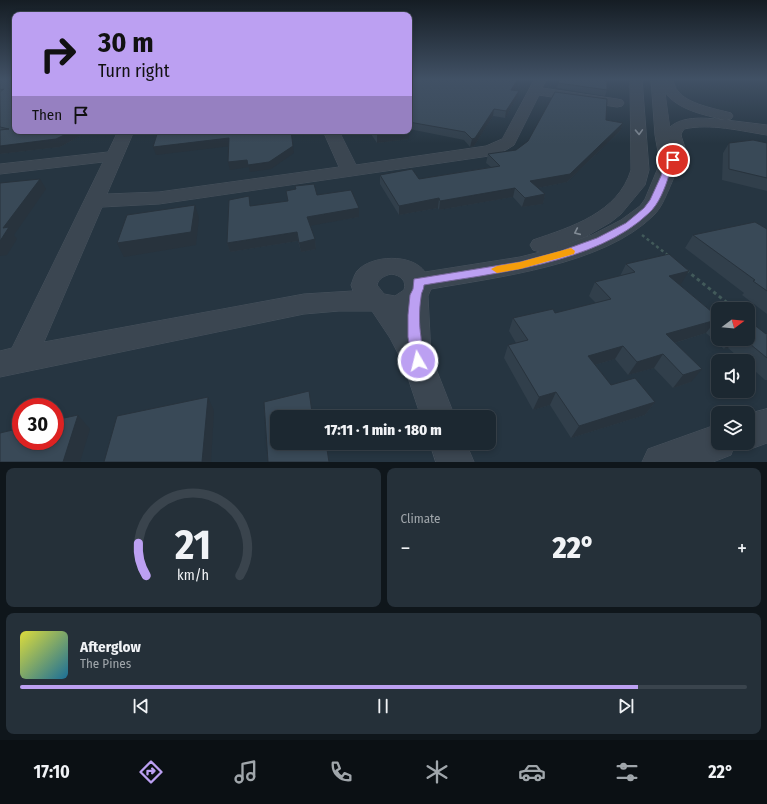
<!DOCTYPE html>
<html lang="en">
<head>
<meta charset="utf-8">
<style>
	:root { --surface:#1c2831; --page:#253039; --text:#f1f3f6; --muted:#a0a6ab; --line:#3a444d; --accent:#bca0f2 }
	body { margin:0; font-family:"Fira Sans Condensed",sans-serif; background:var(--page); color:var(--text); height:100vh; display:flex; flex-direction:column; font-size:15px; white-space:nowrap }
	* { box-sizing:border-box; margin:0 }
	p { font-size:13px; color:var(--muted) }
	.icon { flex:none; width:22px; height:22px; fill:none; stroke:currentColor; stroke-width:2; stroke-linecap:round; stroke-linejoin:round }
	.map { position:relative; height:462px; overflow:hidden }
	.details { display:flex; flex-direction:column; gap:6px; padding:6px; background:#0f161b; flex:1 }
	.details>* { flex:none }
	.banner { position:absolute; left:12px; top:12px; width:400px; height:122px; border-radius:8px; box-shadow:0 2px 6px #0003,0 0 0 1px var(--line); background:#bca0f2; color:#111; overflow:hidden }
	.needle { width:26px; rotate:74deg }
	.fabs { position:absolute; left:711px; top:302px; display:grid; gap:8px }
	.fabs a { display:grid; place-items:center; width:44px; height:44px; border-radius:8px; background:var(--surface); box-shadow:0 2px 6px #0003,0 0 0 1px var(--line); font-size:20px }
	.speed { position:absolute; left:12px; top:398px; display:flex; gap:8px; font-size:20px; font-weight:700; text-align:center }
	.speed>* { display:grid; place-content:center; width:52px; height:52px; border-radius:50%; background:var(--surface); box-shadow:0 2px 6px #0003,0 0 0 1px var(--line); line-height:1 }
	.speed .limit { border:6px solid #d22; background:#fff; color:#111 }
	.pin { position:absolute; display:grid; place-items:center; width:34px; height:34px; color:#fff; margin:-17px; border:2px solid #fff; border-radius:50%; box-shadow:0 1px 4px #0007 }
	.me { position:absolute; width:44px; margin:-22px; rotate:352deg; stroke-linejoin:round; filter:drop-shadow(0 0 3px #0008) }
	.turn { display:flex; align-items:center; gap:14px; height:84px; padding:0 20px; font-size:18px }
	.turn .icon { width:52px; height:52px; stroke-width:2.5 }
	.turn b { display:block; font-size:28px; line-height:34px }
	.then { display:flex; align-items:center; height:38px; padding:0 20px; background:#0003; gap:8px; font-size:15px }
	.big { font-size:30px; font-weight:800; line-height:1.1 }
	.details .tile { flex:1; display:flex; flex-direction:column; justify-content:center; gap:6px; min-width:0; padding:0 14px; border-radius:8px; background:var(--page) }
	.details .dial { align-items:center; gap:0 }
	.dial svg { height:104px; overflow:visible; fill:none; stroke:var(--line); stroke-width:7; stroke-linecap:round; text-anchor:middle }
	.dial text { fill:var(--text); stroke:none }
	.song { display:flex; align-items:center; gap:12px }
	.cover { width:48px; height:48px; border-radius:6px; background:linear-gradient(135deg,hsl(60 70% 55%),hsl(200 70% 35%)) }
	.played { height:4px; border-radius:2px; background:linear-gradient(90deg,var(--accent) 85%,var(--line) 85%) }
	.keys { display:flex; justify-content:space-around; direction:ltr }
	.heat { display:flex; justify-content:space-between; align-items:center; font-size:22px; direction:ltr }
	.details .tiles { flex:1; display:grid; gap:6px; grid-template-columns:1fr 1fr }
	.tile:last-child { grid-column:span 2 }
	.trip { position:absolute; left:270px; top:410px; width:226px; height:40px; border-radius:8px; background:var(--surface); box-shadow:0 2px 6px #0003,0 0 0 1px var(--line); font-weight:800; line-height:40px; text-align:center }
	.menu { display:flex; height:64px; justify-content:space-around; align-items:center; background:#0b1014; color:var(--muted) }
	.menu .icon { width:28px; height:28px }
	.menu .current { color:var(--accent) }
	.menu b { font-size:18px; color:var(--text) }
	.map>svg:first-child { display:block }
</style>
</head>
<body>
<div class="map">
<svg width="767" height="462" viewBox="0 0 767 462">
	<rect width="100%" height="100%" fill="#263541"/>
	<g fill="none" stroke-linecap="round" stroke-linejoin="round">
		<defs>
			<g id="minor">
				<path d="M535,79H547L542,88L617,99L622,100L624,103L622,106L617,107L539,95L514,145L506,150L489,156L159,204L102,207L44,342L304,294L353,291L351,285C353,280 354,275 357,271C371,255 412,253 425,272L520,257L540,252L533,250L530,245L533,240C571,227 618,213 631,170L630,79H642L649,170L645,185L621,214L611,222L585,237L552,249L592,235L621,220L640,206L645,199L660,163L655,135L651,79H673C674,84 675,88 678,91C687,104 716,109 731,113L733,116L731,119L726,120L767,125V135C741,131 710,123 684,129L681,134C682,143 689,150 683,159L677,160C679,169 672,181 669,189C665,198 661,208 654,215C604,265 498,277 431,289L428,296L431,356L455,417H421L403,363L390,338L372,311H339L304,314L0,377V351L12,348L103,162L0,174V164L108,152L118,131H134L107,194L159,192L339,167L323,131H339L356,165L486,146L502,139ZM665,92C677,110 705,115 725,120C708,118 683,115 670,127ZM391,274C401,275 407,281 404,290L395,296L384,294L377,285C379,278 384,276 391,274Z"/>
				<polygon points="767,409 767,443 748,450 735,444 731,455 713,462 642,462 648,449 718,424 718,443 748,443 748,414"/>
				<polygon points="430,443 466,443 474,462 436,462"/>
			</g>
		</defs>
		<use href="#minor" stroke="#47525d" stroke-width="1"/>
		<polyline stroke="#425a5a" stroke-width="2.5" stroke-dasharray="3 3" stroke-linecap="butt" points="642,235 669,256"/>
		<g stroke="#425a5a" stroke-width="3" stroke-dasharray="3.5 3.5" stroke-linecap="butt">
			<polyline points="667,255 670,257"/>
			<polyline points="686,270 735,309"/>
		</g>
		<use href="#minor" fill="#3b4651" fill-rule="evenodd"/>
	</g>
	<g fill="#313f4b">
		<polygon points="0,79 15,131 89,131 60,147 0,154"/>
		<polygon points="559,79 615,79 614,82 607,81 607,90 605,96 557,88"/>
		<polygon points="409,83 514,90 517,98 505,118 493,116 474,146 470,147 464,140 409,129"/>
		<polygon points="606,120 623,123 620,131 567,182 538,188 545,194 543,204 522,207 513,197 439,210 438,208 399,215 380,184 380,175 419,179 491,167 486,163 488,154 516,150"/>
		<polygon points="369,131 409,131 409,139 377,143"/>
		<polygon points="729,143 767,143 767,191 722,180 723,153"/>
		<polygon points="286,191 317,195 359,208 359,217 310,225 315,239 316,249 301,252 298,241 230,252 227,243 251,206 288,201"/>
		<polygon points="767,229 767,314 742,295 744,293 685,248 693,235"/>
		<polygon points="626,264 681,284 679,284 718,317 718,339 748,339 767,333 767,380 765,380 748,365 748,361 743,361 728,348 724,349 706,333 675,343 691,382 673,388 654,368 628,375 615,359 595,365 611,385 655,402 645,415 571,438 550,405 533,410 504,358 508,345 516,343 509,331 513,318 555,313 596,303 589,296 595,282 620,276"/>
	</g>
	<g fill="#28333d">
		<polygon points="518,79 520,79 510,97 511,90"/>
		<polygon points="519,91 517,98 505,118 506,111"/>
		<polygon points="494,109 493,116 474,146 470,147 472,139"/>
		<polygon points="623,123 620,131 567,182 528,190 530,181"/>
		<polygon points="72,131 89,131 60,147 0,154 0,146"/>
		<polygon points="291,131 294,153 271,169 250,172 249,167 230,170 228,162"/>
		<polygon points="409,131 409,139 377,143 377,135"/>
		<polygon points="229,138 231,146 156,155 153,147"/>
		<polygon points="40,179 46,189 14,235 17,239 7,255 0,256 0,241 3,228"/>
		<polygon points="515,188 513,197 439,210 440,201"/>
		<polygon points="545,194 543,204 522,207 525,198"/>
		<polygon points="439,198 438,208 399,215 399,206"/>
		<polygon points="195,205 199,218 196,245 124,257 117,243"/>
		<polygon points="359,208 359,217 309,226 307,217"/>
		<polygon points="297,232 298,241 230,252 227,243"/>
		<polygon points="315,239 316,249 301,252 299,243"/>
		<polygon points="689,271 681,284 661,289 669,276"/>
		<polygon points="716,320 706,333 658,348 666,334"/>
		<polygon points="732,339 735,339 728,348 724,349"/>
		<polygon points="623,346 615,359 581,369 588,356"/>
		<polygon points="663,354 654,368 628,375 637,362"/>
		<polygon points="702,369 691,382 673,388 683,375"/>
		<polygon points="556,392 550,405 533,410 539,397"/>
		<polygon points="208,397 214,411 211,462 202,462"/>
		<polygon points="655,402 645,415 571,438 579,426"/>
		<polygon points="78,415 90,429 80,462 63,462"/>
	</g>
	<g fill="#394957" stroke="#28333d">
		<polygon points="0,79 15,79 15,131 72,131 56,139 0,146 0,130 9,129 0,127 0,92 4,89 0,90"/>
		<polygon points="417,79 518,79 511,90 519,91 506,111 494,109 475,138 472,139 465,132 409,122 409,83 413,82"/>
		<polygon points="559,79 607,79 607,90 558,83"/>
		<polygon points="555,92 607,99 606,120 623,123 570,174 530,181 545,194 525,198 515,188 440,201 439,198 399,206 380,175 412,169 419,179 500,166 488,154 516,150 528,141"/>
		<polygon points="158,131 291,131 293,146 269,162 248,165 247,160 228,162 229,138 153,147"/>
		<polygon points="374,131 409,131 377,135"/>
		<polygon points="753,140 767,143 767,178 729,169 729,143"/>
		<polygon points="40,179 3,228 9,227 0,241 0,183"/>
		<polygon points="314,184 317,195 351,190 359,208 307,217 315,239 299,243 297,232 227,243 229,200 249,196 250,206 288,201 286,191 296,189 295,186"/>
		<polygon points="195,205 191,232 117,243 127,215"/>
		<polygon points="755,222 767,229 767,291 753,281 755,280 693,235"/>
		<polygon points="669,254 689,271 669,276 718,317 718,321 716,320 666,334 702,369 683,375 663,354 637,362 623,346 588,356 611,385 635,378 655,402 579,426 556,392 539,397 508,345 528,340 513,318 553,309 555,313 611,299 595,282 635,272 626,264"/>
		<polygon points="748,320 766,334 767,333 767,358 744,339 748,339"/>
		<polygon points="309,391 312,412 321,410 322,417 277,417 277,443 326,443 329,462 268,462 264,402"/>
		<polygon points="208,397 202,462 104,462 117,416"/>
		<polygon points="78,415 63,462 0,462 0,433 21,428 21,441 55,441 55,420"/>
	</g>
	<defs><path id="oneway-chevron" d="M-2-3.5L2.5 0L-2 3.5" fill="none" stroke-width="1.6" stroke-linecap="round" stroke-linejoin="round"/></defs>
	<g stroke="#808a94">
		<use href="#oneway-chevron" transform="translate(639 132) rotate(88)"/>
		<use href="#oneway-chevron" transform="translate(577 232) rotate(156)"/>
	</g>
	<linearGradient id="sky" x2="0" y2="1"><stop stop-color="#151d24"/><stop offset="0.55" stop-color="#415165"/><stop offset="1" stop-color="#415165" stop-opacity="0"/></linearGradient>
	<rect width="767" height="144" fill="url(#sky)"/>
	<path fill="#bca0f2" stroke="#7a689d" d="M670,158H673L677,160C675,161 673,162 672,164C670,166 670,172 669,175C665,188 659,204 649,213C596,264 494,273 424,285C424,290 421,292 421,297C419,310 419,325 421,337C421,346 426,357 422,365L418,367L413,365L408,337V315L410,295L413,289L414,279L520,262L561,251L597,238L626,223L644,208L650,200L661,176L665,163Z"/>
	<polygon fill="#f59e0b" points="571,248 575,251 574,254 520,269 497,273 491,269 497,266 520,262"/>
</svg>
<div class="fabs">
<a><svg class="needle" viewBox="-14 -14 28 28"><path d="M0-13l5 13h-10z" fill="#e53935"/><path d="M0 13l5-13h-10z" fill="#a0a6ab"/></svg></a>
<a><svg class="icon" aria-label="sound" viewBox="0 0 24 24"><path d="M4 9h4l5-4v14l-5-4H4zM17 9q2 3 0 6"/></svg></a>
<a><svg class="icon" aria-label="layers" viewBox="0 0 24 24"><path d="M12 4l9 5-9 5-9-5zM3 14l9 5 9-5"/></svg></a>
</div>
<div class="speed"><div class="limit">30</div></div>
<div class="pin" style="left:673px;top:160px;background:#d93025"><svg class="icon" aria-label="arrive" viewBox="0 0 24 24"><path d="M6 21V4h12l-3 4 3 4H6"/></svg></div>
<svg class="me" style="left:418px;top:361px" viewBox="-20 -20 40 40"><circle r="17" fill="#bca0f2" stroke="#fff" stroke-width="3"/><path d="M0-11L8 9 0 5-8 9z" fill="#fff"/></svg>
<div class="trip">17:11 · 1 min · 180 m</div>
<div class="banner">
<div class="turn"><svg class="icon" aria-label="right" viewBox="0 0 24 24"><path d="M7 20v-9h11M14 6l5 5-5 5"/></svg><div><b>30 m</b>Turn right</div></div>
<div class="then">Then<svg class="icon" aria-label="arrive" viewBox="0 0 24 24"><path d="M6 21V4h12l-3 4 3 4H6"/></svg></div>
</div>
</div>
<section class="details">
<div class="tiles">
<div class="tile dial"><svg viewBox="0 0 100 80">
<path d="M14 69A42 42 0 1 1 86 69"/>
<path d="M14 69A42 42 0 0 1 8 44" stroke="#bca0f2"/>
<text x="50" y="56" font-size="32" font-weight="700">21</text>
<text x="50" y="72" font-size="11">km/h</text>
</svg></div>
<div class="tile"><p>Climate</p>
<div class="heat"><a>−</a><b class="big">22°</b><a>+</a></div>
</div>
<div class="tile">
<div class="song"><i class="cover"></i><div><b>Afterglow</b><p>The Pines</p></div></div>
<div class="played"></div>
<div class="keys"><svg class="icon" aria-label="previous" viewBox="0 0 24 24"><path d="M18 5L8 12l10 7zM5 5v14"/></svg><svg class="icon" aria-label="pause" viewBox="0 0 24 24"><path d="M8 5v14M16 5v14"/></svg><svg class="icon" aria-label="next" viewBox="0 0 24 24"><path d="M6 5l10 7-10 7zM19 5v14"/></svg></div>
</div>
</div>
</section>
<nav class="menu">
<b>17:10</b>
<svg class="icon current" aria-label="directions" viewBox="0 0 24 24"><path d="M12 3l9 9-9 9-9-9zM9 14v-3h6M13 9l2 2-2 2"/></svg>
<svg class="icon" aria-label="music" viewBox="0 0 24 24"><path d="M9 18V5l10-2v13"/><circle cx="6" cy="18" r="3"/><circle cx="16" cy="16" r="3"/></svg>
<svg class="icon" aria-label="phone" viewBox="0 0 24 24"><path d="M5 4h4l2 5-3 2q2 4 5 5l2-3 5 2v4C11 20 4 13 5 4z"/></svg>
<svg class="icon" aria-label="climate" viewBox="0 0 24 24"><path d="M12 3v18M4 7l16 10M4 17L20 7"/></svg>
<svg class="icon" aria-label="car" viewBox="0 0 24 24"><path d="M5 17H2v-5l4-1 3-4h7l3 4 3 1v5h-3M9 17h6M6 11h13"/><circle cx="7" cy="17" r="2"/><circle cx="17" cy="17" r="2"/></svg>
<svg class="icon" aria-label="filters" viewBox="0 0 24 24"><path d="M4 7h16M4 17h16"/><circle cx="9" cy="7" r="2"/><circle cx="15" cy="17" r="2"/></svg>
<b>22°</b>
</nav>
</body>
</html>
